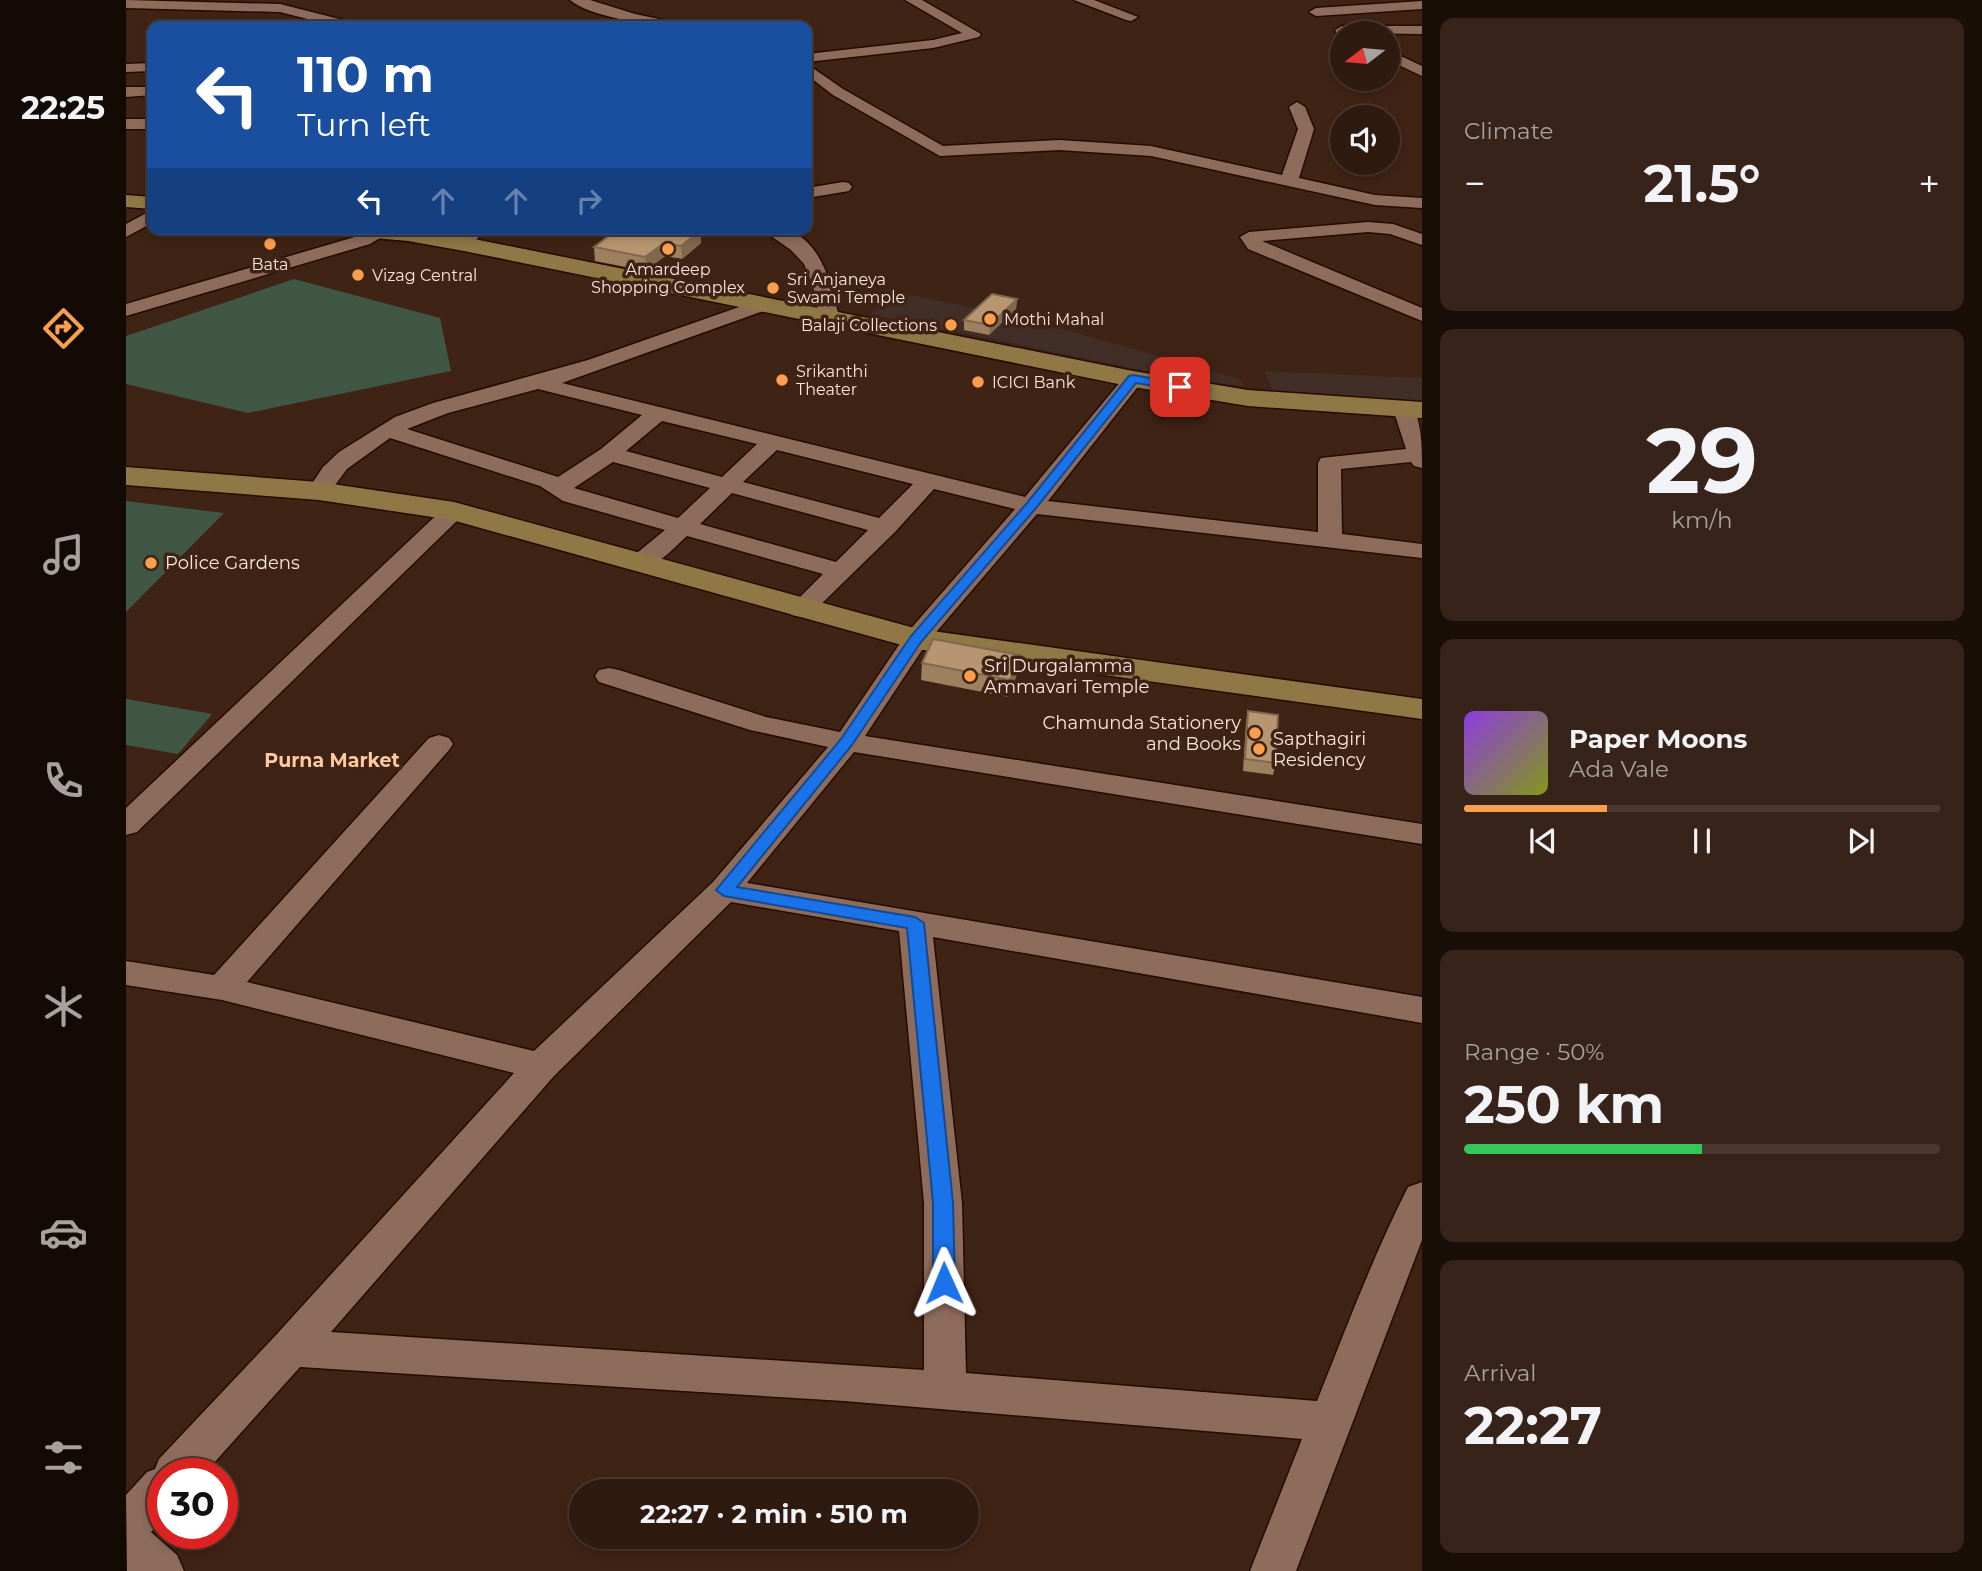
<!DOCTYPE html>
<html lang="en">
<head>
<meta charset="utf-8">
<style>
	:root { --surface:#2f1a10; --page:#372319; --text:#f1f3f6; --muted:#a7a19f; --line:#4a3830; --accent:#fa9f4e }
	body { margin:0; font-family:Montserrat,sans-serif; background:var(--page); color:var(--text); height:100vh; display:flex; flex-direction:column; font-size:26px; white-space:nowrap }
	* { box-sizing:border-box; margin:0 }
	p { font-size:23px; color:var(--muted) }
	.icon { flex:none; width:38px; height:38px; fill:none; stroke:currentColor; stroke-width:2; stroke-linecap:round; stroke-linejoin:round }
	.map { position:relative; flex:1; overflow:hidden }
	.drawer { display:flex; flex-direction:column; gap:18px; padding:18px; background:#1a0e09; width:560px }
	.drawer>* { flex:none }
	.guide { position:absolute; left:21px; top:21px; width:665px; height:214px; border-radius:14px; box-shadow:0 4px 10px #0003,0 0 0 2px var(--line); background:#1a4fa0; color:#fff; overflow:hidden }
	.needle { width:46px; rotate:254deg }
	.buttons { position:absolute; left:1204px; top:21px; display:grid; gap:14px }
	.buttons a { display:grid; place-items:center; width:70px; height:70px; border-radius:50%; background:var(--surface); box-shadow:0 4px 10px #0003,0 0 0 2px var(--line); font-size:35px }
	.speed { position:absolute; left:21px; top:1458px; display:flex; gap:14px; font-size:35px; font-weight:700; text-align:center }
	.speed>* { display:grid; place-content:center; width:91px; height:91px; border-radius:50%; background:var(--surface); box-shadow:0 4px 10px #0003,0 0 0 2px var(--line); line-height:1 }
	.speed .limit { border:10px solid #d22; background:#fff; color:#111 }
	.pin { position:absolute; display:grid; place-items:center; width:60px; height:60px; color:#fff; margin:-30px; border-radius:14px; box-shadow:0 4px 10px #0006 }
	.me { position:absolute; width:77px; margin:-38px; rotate:359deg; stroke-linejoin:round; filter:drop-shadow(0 0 5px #0008) }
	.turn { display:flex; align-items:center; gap:24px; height:147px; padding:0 35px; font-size:32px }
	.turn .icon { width:91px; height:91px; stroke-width:2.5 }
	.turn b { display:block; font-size:49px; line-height:60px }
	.lanes { display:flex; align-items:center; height:66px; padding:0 35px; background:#0003; justify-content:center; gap:35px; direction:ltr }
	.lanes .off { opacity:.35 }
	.big { font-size:52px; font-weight:700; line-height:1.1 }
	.drawer .widget { flex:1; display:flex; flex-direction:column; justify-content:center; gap:10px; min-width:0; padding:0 24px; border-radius:14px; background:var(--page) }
	.drawer .dial { align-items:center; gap:0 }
	.dial b { font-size:91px; line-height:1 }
	.song { display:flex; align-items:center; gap:21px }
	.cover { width:84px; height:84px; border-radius:10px; background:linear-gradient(135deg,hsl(270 70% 55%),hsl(70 70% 35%)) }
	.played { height:7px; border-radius:4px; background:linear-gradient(90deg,var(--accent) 30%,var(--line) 30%) }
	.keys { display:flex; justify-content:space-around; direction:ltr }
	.heat { display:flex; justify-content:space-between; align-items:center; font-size:38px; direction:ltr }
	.charge { height:10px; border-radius:5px; background:linear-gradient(90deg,#34c759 50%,var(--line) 0) }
	.trip { position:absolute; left:443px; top:1479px; width:410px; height:70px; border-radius:35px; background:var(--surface); box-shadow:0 4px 10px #0003,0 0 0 2px var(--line); font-weight:700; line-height:70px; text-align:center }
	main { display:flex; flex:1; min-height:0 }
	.dock { display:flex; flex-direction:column; width:126px; justify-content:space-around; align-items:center; background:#130a06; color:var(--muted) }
	.dock .icon { width:49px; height:49px }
	.dock .current { color:var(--accent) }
	.dock b { font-size:32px; color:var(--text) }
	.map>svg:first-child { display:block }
</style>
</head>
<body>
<main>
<nav class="dock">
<b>22:25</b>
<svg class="icon current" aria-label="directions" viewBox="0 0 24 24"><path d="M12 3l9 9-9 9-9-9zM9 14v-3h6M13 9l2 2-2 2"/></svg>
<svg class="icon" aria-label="music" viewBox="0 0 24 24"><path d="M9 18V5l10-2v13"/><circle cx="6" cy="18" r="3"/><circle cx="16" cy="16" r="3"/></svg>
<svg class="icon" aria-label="phone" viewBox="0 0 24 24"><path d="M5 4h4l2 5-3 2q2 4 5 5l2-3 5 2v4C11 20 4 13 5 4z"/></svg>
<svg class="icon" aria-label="climate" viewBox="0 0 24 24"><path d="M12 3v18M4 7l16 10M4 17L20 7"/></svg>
<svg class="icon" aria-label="car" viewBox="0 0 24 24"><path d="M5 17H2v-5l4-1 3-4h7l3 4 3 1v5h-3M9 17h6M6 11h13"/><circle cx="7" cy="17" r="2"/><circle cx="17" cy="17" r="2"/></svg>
<svg class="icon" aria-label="filters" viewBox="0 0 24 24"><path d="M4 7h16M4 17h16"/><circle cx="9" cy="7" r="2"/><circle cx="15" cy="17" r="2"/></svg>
</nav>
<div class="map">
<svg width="1296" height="1571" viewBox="0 0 1296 1571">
	<rect width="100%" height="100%" fill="#3f2315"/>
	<g fill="#402e27">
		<polygon points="771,292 902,319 1112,379 1119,386 1069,381 743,314"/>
		<polygon points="1138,371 1296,378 1296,401 1148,394"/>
	</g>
	<g fill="#405745">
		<polygon points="168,279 314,318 325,371 122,413 0,384 0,336"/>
		<polygon points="0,501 98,513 0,612"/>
		<polygon points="0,699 86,714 52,754 0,745"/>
	</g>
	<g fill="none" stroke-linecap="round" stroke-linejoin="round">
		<defs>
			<g id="minor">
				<polygon points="0,0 154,4 229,23 231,26 209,26 154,12 0,8"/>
				<path d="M444,0H464L509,14L552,23L554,26C528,27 464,17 444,0Z"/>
				<polygon points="779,0 796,0 855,34 853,37 807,48 681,62 681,54 807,40 836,33"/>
				<polygon points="948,0 968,0 1012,17 1005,21 1000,20"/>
				<polygon points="1296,1 1296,9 1190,16 1183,12 1190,8"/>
				<polygon points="1216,26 1296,26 1296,34 1211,33 1209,30"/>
				<polygon points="1262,50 1296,66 1296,76 1262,60"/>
				<polygon points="26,63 26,71 0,72 0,64"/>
				<polygon points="681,64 717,89 817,146 933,140 1025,146 1156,175 1172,129 1163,107 1171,102 1179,107 1188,129 1173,178 1249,195 1296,198 1296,208 1249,205 1025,156 933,150 814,156 707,95 681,75"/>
				<polygon points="0,87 26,87 26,95 0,97"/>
				<rect x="0" y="119" width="26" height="10"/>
				<polygon points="717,182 723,183 726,187 723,191 681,198 681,188"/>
				<polygon points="26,210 26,223 0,237 0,224"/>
				<polygon points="1242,222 1267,224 1296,234 1296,245 1264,234 1242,232 1136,241 1296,308 1296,321 1122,249 1114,237 1123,232"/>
				<polygon points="245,229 269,229 244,244 0,316 0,304 232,236"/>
				<polygon points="340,229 359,229 344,248 332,248 329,244"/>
				<path d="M635,229C642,229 651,228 657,229C695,237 706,286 713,317L710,321H696L693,317L687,286L678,264L665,250Z"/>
				<path d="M639,298L649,304L646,308L436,383L899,497L1000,375H1014L1018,379L922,501L1192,532V463L1195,458L1280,449L1267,409L1270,404H1286C1296,424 1296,446 1296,468L1288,466L1285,462L1215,469L1216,534L1296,544V558L911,514L800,644L739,736L1296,824V844L728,752L621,883L1296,997V1023L807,937L836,1203L840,1373L1191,1401C1220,1329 1247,1256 1282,1187L1296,1182V1240L1170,1571H1124L1176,1439L718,1401L174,1367L78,1474H37V1519L25,1532L51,1555L58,1571H1L0,1495L21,1472L29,1469L33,1459L150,1335L388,1073L96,1000L0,985V961L88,975L303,738L313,735L323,738L327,744L323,750L121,982L408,1051L587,882L702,747L624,730L473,682L469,676L473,670L483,668L493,670L640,717L714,732L781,633L889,509L808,489L769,532L684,615L675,617L666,615L662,609L697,574L561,536C546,549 528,573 506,567L502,562L506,557L539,530L437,501L414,486L264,438L221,469L201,496H185L181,491L197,467L213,452L269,417L307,403L462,360ZM412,389L516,415L475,449L432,477L281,429L322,413ZM536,421L631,444L596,477L500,451ZM651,450L787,484L753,518L617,482ZM487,462L584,488L552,518L448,488ZM606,493L742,530L710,562L574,524ZM605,902L773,931L798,1203V1370L205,1332L428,1076Z"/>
				<polygon points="328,504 336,506 340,511 336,516 11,832 0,835 0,808 320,506"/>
			</g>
			<g id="major">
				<polygon points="0,195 26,197 26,209 0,207"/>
				<polygon points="215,229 293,229 338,237 1007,371 1122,390 1296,402 1296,418 1122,406 1007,387 338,251 282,241 226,236 218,234"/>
				<polygon points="0,467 193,482 328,502 792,629 1296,699 1296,719 790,649 326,520 193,500 0,485"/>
			</g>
		</defs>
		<use href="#minor" stroke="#250b01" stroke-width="3"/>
		<use href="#major" stroke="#250b01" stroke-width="3"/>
		<use href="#minor" fill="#8e6c5c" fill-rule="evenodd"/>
		<use href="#major" fill="#907846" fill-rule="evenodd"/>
	</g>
	<g fill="#9d8060">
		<polygon points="488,229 573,229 575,230 575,243 556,259 539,256 520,271 469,261 468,247 488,232"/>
		<polygon points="891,299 890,309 863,335 838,330 838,320"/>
		<polygon points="796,663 892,672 882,697 795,680"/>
		<polygon points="1122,711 1150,763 1147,775 1117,771 1120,723"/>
	</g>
	<g fill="#80684e">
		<polygon points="575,230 575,243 556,259 555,246"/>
		<polygon points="538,243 539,256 520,271 519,257"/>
		<polygon points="891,299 890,309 863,335 864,325"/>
		<polygon points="894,655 892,672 882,697 884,680"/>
	</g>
	<g fill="#b79570" stroke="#80684e" stroke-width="2">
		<polygon points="492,229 573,229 575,230 555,246 538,243 519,257 468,247"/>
		<polygon points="866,294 891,299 864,325 838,320"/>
		<polygon points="807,639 894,655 884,680 796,663"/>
		<polygon points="1122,711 1152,715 1150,763 1119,759"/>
	</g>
	<polygon fill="#1a73e8" stroke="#114b97" stroke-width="2" points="1007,375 1054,383 1060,387 1054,390 1010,383 910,508 795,642 726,745 611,887 789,917 798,923 827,1203 829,1283 826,1290 818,1292 810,1290 807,1283 807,1203 781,928 598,896 590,890 715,739 785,636 901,503 1003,376"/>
	<g fill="#fa9f4e" stroke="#3f2315" stroke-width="2.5">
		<circle cx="144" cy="244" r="7"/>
		<circle cx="542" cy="249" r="7"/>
		<circle cx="232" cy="275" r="7"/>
		<circle cx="647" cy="288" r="7"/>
		<circle cx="864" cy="319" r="7"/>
		<circle cx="825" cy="325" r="7"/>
		<circle cx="656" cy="380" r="7"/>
		<circle cx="852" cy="382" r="7"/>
		<circle cx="25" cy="563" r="7"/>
		<circle cx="844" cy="676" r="7"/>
		<circle cx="1129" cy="733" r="7"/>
		<circle cx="1133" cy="749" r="7"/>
	</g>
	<g text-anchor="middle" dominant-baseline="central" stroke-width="7" stroke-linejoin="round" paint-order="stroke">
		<g font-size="16" fill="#f9e5dc" stroke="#3f2315" text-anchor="start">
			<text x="144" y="264" text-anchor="middle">Bata</text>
			<text x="542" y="269" text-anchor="middle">Amardeep<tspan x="542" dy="18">Shopping Complex</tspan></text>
			<text x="246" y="275">Vizag Central</text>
			<text x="661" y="279">Sri Anjaneya<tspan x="661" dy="18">Swami Temple</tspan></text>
			<text x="878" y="319">Mothi Mahal</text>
			<text x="811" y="325" text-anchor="end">Balaji Collections</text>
			<text x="670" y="371">Srikanthi<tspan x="670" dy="18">Theater</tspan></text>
			<text x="866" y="382">ICICI Bank</text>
		</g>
		<g font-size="18" fill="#f9e5dc" stroke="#3f2315" text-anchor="start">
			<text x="39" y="563">Police Gardens</text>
			<text x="858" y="666">Sri Durgalamma<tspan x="858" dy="21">Ammavari Temple</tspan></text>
			<text x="1115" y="723" text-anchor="end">Chamunda Stationery<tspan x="1115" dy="21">and Books</tspan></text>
			<text x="1147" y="739">Sapthagiri<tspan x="1147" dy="21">Residency</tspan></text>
		</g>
		<g font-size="19" font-weight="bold" fill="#fecaa1" stroke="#3f2315">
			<text x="206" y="760">Purna Market</text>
		</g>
	</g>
</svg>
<div class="buttons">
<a><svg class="needle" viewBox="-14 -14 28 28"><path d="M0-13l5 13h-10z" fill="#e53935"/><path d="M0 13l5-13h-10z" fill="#a7a19f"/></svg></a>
<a><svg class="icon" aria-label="sound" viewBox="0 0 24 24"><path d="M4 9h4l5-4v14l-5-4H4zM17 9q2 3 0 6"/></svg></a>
</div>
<div class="speed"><div class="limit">30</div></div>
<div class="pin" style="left:1054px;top:387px;background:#d93025"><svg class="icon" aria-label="arrive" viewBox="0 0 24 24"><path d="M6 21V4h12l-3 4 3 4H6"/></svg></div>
<svg class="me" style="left:818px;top:1283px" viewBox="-20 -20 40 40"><path d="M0-17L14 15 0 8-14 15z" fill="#1a73e8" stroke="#fff" stroke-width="4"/></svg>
<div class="trip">22:27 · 2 min · 510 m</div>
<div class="guide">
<div class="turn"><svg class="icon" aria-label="left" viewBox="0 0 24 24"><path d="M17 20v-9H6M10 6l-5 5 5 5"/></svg><div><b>110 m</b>Turn left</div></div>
<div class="lanes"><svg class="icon" aria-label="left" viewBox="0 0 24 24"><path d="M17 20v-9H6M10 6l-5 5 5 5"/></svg><svg class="icon off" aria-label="ahead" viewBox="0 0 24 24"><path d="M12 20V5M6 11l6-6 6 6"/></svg><svg class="icon off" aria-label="ahead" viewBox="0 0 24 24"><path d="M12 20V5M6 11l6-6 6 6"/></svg><svg class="icon off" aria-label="right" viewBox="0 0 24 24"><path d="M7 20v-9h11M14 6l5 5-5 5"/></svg></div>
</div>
</div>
<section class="drawer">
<div class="widget"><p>Climate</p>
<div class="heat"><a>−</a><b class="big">21.5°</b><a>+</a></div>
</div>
<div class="widget dial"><b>29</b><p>km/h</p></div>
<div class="widget">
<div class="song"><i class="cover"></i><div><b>Paper Moons</b><p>Ada Vale</p></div></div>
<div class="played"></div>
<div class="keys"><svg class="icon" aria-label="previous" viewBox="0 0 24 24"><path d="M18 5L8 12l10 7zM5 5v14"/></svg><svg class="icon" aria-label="pause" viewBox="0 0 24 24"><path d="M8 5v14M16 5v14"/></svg><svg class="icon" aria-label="next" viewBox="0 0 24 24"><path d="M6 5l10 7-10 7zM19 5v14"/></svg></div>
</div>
<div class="widget"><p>Range · 50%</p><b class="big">250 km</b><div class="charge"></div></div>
<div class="widget"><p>Arrival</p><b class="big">22:27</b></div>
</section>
</main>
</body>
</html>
